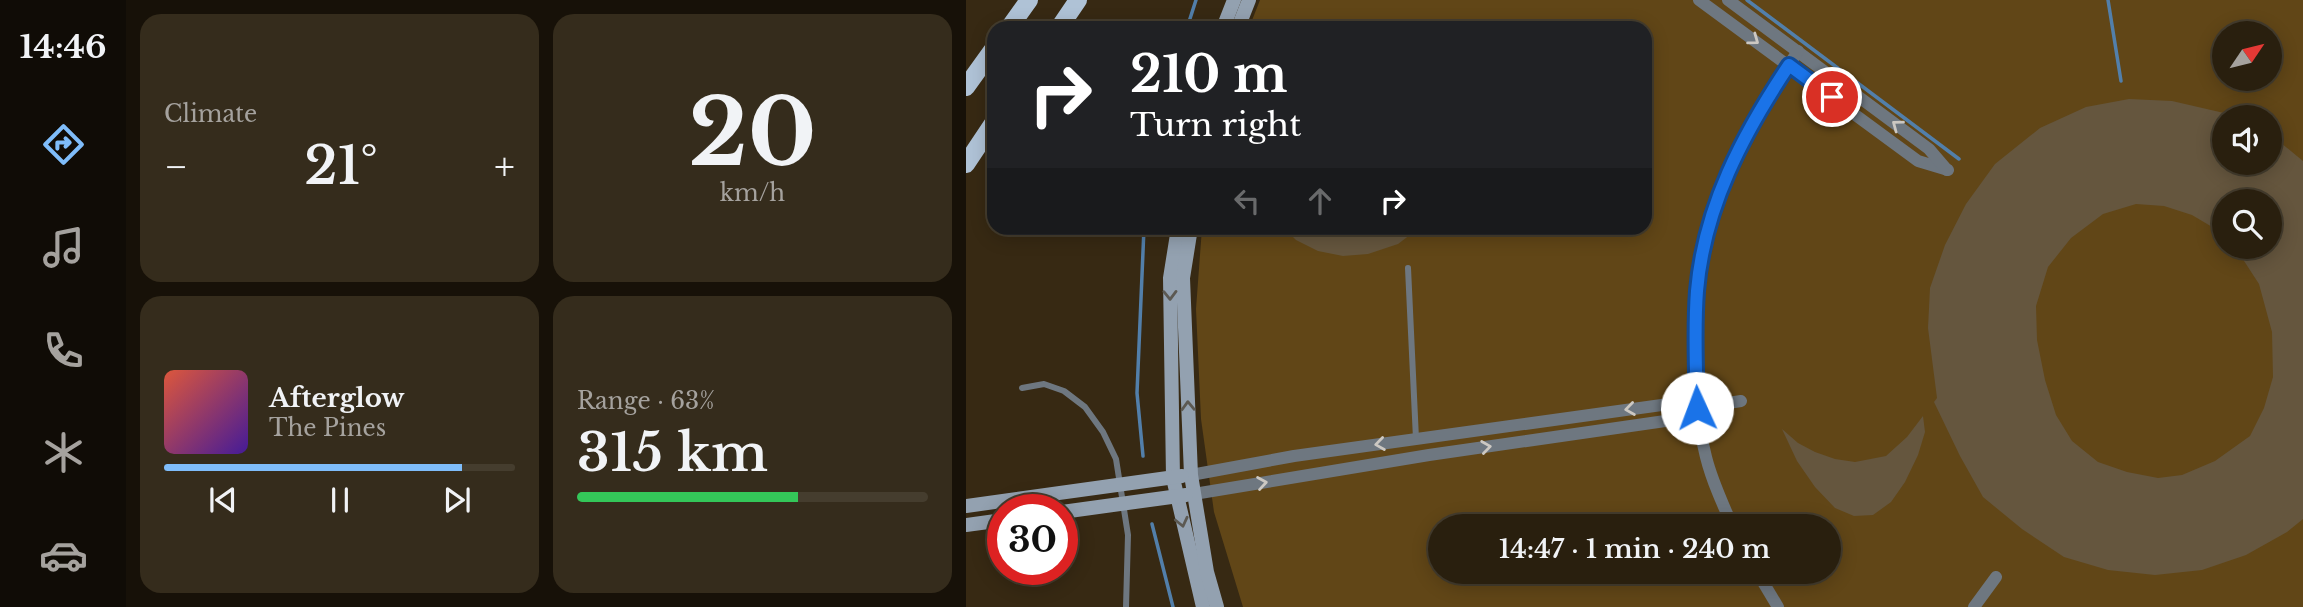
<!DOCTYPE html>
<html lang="en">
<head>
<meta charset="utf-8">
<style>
	:root { --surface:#291f0e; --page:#352c1c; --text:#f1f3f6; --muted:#a5a29e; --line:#453d2e; --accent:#7fbdfa }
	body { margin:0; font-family:"Libre Baskerville",serif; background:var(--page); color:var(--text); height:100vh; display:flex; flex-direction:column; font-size:26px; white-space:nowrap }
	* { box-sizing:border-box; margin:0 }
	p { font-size:23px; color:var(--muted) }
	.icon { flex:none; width:38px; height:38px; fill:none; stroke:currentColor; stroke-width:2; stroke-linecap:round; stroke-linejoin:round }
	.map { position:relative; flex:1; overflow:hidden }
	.details { display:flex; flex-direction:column; gap:14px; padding:14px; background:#171108; width:840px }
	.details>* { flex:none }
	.top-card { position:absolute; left:21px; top:21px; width:665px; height:214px; border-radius:21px; box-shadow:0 4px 18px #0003,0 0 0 2px var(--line); background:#202124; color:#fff; overflow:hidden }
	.needle { width:46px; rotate:55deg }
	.tools { position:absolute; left:1246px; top:21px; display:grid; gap:14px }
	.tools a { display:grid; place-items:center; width:70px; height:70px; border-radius:50%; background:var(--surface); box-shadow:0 4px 18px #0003,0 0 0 2px var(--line); font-size:35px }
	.speed { position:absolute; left:21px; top:494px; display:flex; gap:14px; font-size:35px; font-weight:700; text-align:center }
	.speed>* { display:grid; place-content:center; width:91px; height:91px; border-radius:50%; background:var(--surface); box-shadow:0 4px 18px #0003,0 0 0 2px var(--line); line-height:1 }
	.speed .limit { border:10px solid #d22; background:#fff; color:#111 }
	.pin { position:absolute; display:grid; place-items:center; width:60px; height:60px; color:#fff; margin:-30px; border:4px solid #fff; border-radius:50%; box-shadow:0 2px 7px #0007 }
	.me { position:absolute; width:77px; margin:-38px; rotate:358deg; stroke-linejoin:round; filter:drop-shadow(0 0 5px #0008) }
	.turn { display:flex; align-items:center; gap:24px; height:147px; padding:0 28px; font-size:32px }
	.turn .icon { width:91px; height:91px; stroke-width:2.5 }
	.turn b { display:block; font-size:49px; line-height:60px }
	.lanes { display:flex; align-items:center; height:66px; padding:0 28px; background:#0003; justify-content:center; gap:35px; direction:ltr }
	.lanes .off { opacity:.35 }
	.big { font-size:52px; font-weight:600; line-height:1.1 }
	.details .card { flex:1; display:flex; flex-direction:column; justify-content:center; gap:10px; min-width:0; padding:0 24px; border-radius:21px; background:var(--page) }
	.details .dial { align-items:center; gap:0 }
	.dial b { font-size:91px; line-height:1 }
	.song { display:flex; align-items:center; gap:21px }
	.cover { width:84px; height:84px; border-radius:10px; background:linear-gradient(135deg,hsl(10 70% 55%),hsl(260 70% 35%)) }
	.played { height:7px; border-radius:4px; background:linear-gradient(90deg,var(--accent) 85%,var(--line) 85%) }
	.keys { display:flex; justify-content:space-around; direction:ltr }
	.heat { display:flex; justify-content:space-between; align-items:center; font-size:38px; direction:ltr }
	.charge { height:10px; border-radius:5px; background:linear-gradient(90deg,#34c759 63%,var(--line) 0) }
	.details .tiles { flex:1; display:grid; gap:14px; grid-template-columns:repeat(2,1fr) }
	.trip { position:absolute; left:462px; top:514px; width:413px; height:70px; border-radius:35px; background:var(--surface); box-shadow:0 4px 18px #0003,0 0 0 2px var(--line); font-weight:600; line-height:70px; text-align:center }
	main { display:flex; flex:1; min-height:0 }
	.tabs { display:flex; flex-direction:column; width:126px; justify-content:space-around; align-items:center; background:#100c06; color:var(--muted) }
	.tabs .icon { width:49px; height:49px }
	.tabs .selected { color:var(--accent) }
	.tabs b { font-size:32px; color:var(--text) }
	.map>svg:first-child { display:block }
</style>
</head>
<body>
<main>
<nav class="tabs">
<b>14:46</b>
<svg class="icon selected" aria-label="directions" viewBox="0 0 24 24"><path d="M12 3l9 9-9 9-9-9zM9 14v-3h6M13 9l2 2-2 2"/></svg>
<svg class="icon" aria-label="music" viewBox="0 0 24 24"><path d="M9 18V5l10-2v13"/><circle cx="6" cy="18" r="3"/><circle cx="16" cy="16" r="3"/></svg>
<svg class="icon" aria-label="phone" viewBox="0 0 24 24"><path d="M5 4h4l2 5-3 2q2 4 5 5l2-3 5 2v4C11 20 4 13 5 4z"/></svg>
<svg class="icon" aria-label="climate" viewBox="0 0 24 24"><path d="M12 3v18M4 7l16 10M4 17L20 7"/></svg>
<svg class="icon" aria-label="car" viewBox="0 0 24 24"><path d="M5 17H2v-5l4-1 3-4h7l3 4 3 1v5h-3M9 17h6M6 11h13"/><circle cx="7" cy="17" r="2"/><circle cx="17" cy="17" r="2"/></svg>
</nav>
<section class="details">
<div class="tiles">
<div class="card"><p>Climate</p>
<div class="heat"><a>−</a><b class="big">21°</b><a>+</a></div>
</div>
<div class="card dial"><b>20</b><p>km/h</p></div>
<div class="card">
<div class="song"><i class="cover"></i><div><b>Afterglow</b><p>The Pines</p></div></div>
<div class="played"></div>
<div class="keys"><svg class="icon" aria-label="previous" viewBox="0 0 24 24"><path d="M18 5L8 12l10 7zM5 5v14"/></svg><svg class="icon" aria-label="pause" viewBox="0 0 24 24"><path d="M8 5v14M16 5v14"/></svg><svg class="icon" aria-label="next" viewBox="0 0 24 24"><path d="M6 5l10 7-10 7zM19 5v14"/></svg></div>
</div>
<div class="card"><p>Range · 63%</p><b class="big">315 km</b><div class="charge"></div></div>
</div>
</section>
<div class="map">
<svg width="1337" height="607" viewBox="0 0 1337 607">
	<rect width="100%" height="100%" fill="#372913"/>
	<path fill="#614617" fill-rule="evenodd" d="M294,0H1337V607H277L248,512L235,419L230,309L236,228H679V28H283ZM1258,33H1304V79H1258ZM1258,117H1304V163H1258ZM1258,201H1304V247H1258ZM474,527H863V572H474Z"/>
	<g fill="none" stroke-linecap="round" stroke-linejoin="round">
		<g stroke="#527faa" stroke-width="3.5">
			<polyline points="781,0 993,159"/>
			<polyline points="1142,0 1155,81"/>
			<polyline points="221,28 230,0"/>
			<polyline points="177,456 171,393 178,228"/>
			<polyline points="186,524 207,607"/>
		</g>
	</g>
	<g fill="#65563e" fill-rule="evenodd">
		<path d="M1163,99L1206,101L1258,113V163H1304V134L1337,161V519L1321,532L1280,555L1236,570L1189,575L1142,570L1098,557L1056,529L1017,497L994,456L968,402L971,398L962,328L964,288L979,245L1000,204L1029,164L1074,128L1120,107ZM1258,201H1304V247H1269L1293,284L1306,332L1307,377L1298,408L1284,436L1249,461L1216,475L1192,478L1161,472L1132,462L1106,441L1090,415L1079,380L1071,340L1070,306L1082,267L1105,238L1137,214L1170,204L1198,206L1226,215L1258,234Z"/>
		<polygon points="318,228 453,228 432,244 402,254 377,256 352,251 330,240"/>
		<polygon points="957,416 959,432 952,455 939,482 925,502 907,515 888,516 869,508 849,487 831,461 816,429 832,443 849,452 869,459 889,462 920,456 941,437"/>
	</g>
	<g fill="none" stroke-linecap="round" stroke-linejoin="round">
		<g stroke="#6e7780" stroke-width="6">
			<polyline points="442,268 450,439"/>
			<polyline points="56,388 78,384 98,391 119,407 137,432 150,459 162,535 160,607"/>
		</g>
		<g stroke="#6e7780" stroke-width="12">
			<polyline points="733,0 952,161 982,170"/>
			<polyline points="762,0 963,149 981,170"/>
			<polyline points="225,475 328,456 710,403 731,408"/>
			<polyline points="228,494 463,455 713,419 731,408 775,401"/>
			<path d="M767,527C757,505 746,481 740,457C720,376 724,268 754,190C773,140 803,96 832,51"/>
			<polyline points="791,572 812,607"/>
			<polyline points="1008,607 1030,577"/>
		</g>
		<g stroke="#93a1b0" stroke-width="14">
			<polyline points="257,28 268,0"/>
			<polyline points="272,28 283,0"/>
			<polyline points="212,228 204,278 207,478 237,607"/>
			<polyline points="225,228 217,278 225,475 241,572 251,607"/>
			<polyline points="0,506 216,476"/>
			<polyline points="96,512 220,495"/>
			<polyline points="0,525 37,520"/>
		</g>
		<g stroke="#afc2d6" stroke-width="18">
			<polyline points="43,28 63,0"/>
			<polyline points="93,28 112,0"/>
			<polyline points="0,87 28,48"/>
			<polyline points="0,164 28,122"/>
		</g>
	</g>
	<defs><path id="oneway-chevron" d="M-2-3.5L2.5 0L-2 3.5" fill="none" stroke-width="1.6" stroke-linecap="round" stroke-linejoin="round" transform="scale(1.75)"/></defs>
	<g stroke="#ccc8c2">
		<use href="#oneway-chevron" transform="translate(788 40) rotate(36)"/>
		<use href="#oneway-chevron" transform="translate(931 125) rotate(-143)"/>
		<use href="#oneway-chevron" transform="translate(664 409) rotate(172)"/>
		<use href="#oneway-chevron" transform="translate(414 444) rotate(172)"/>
		<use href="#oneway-chevron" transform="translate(520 447) rotate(-8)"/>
		<use href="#oneway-chevron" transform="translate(296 483) rotate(-9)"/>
	</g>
	<g stroke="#5c5952">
		<use href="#oneway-chevron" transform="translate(204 295) rotate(89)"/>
		<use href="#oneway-chevron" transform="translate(222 406) rotate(-92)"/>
		<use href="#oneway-chevron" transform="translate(216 522) rotate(77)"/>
	</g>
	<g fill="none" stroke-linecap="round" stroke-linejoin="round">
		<defs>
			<path id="route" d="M731,408C730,369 728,330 731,291C738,207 777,134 823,65L866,97"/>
		</defs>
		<use href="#route" stroke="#114b97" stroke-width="18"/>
		<use href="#route" stroke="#1a73e8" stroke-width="12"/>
	</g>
</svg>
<div class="tools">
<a><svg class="needle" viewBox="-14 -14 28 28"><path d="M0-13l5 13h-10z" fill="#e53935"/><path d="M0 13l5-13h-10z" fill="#a5a29e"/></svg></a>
<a><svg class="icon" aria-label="sound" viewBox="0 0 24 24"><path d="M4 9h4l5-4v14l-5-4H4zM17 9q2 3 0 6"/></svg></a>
<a><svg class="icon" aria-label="search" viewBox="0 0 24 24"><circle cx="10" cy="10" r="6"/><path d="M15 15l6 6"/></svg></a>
</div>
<div class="speed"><div class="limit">30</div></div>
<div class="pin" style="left:866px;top:97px;background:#d93025"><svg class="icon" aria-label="arrive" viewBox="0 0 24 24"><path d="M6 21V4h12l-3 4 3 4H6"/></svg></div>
<svg class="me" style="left:731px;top:408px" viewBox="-20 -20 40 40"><circle r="19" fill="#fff"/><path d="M0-13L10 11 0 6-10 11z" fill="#1a73e8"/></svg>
<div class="trip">14:47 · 1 min · 240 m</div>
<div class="top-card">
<div class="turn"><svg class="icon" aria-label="right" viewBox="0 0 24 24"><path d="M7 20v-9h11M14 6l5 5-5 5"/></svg><div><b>210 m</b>Turn right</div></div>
<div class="lanes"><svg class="icon off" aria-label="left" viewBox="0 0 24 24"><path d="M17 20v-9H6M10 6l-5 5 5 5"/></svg><svg class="icon off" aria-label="ahead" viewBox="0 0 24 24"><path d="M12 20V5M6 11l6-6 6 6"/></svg><svg class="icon" aria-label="right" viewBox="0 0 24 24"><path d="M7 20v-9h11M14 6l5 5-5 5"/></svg></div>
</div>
</div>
</main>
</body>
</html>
